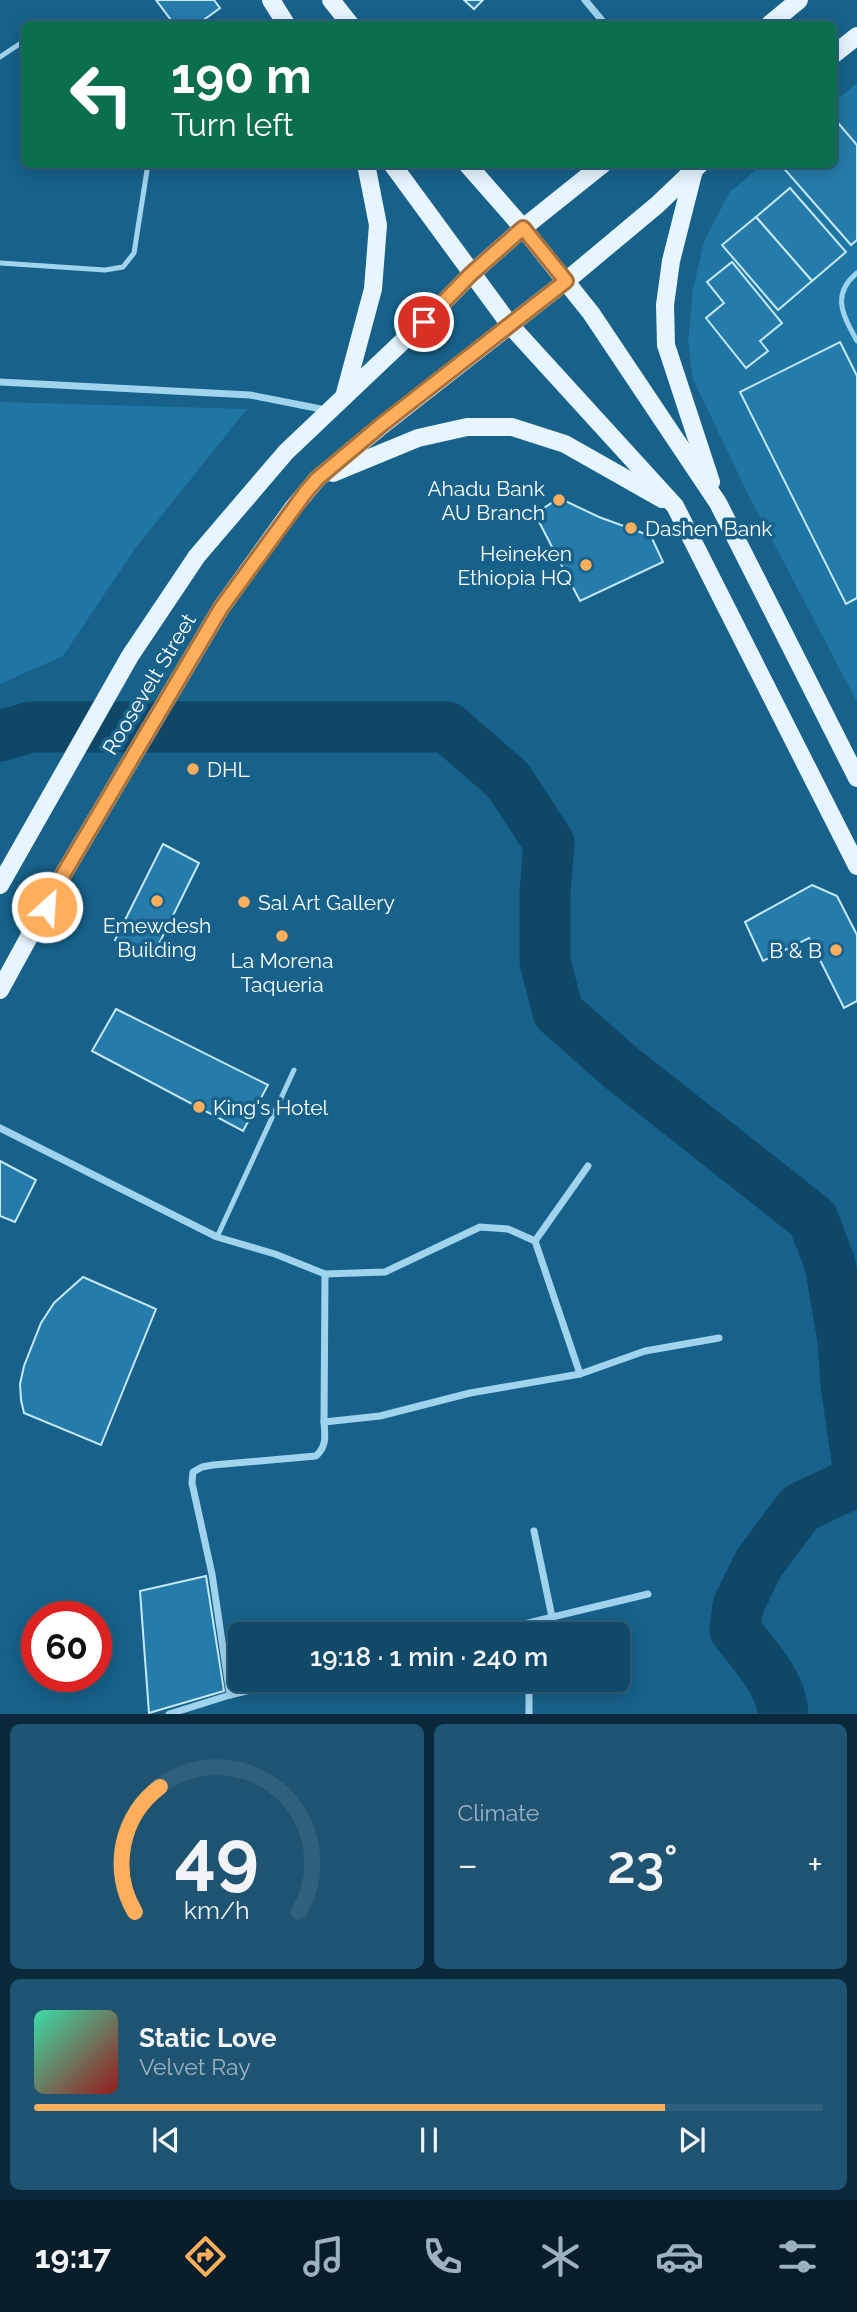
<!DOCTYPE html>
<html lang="en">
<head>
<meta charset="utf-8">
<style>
	:root { --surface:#114968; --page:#1e5371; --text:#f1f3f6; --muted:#9cb2c0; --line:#30617c; --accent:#ffae5c }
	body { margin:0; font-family:Raleway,sans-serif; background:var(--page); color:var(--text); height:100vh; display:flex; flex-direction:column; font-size:26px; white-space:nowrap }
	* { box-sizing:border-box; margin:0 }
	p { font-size:23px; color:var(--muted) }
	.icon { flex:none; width:38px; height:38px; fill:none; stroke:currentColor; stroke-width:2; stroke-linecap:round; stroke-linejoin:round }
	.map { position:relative; height:1714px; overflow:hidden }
	.sheet { display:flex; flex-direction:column; gap:10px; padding:10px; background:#092839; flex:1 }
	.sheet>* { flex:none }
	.hud { position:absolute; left:21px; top:21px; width:816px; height:147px; border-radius:10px; box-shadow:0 4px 18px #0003,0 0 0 2px var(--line); background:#0b6e4f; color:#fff; overflow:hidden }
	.speed { position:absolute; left:21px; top:1601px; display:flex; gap:14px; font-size:35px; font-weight:700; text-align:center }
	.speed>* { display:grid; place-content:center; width:91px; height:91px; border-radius:50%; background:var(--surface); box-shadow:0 4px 18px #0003,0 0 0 2px var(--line); line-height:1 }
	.speed .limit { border:10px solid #d22; background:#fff; color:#111 }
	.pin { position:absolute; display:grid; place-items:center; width:60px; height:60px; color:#fff; margin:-30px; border:4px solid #fff; border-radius:50%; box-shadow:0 2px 7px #0007 }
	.me { position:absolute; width:77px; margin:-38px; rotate:26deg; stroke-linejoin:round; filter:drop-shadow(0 0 5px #0008) }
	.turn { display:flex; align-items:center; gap:24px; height:147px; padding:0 35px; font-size:32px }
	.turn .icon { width:91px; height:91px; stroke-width:2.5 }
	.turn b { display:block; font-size:49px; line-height:60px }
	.big { font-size:52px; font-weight:600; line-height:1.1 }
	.sheet .tile { flex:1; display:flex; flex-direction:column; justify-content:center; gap:10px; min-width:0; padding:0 24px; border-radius:10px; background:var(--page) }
	.sheet .dial { align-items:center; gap:0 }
	.dial svg { height:182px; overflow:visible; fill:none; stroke:var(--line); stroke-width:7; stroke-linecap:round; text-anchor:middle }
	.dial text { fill:var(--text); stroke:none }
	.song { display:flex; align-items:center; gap:21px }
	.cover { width:84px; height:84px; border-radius:10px; background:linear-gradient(135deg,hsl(160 70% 55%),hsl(0 70% 35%)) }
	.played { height:7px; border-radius:4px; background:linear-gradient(90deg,var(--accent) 80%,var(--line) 80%) }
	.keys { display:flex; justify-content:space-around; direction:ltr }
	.heat { display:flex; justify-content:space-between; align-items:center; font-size:38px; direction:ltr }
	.sheet .tiles { flex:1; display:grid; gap:10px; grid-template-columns:1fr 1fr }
	.tile:last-child { grid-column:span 2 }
	.trip { position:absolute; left:228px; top:1622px; width:402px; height:70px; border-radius:10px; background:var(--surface); box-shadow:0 4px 18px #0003,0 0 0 2px var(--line); font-weight:600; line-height:70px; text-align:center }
	.tab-bar { display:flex; height:112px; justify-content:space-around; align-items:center; background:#071d2a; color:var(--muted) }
	.tab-bar .icon { width:49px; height:49px }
	.tab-bar .selected { color:var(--accent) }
	.tab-bar b { font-size:32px; color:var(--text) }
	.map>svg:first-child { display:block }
</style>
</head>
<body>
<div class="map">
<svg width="857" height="1714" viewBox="0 0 857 1714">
	<rect width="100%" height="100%" fill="#17618a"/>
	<g fill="#1f76a3">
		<polygon points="857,83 857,702 746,490 693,379 688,342 693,289 704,242 729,193 762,165 833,164 833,103"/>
		<polygon points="0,402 247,409 134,550 63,656 0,684"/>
	</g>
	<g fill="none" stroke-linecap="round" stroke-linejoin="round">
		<g stroke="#0e4767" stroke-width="51">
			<polyline points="0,736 31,727 447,727 508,780 549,843 545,892 545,962 558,1012 619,1066 813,1219 830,1264 843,1340 846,1385 857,1460"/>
			<path d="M783,1714C782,1683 753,1654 735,1630L738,1606L759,1563L800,1508L857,1481"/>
		</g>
	</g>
	<g fill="#257ba9" stroke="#c5e8fa" stroke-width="2">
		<polygon points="156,0 214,0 220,8 198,24 174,24"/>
		<polygon points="464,0 483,0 474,9"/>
		<polygon points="833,117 857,145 857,240 851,245 780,164 833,164"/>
		<polygon points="790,188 846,252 812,281 756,217"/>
		<polygon points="756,217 812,281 778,310 722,245"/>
		<polygon points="732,262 782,323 760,341 768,351 746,368 706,318 724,303 707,282"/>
		<polygon points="840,342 857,376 857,598 846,604 740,392"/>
		<polygon points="559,498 599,517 651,536 663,562 580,601 535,514"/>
		<polygon points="163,844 199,863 152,958 115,940"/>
		<polygon points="812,885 837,896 857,935 857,1001 844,1008 809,938 763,961 745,922"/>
		<polygon points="116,1009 268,1085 243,1131 92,1051"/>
		<polygon points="0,1161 36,1180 15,1222 0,1216"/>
		<polygon points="83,1277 156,1309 101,1445 24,1413 21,1400 20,1384 24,1366 41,1323 54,1303"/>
		<polygon points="206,1576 224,1691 149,1713 140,1591"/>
	</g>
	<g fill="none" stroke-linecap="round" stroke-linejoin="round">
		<g stroke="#9fd3ee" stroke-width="5">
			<polyline points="49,24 52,23 64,24"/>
			<polyline points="0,57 24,41"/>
			<polyline points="0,263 105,270 123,267 134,253 148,164"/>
			<path d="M857,273C830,295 844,317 857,341"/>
			<polyline points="217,1237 294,1070"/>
		</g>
		<g stroke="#9fd3ee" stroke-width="7">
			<polyline points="585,0 605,24"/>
			<polyline points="0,382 250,395 326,410"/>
			<polyline points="0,1128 217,1237 275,1254 325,1274 385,1272 480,1227 508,1229 535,1241 588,1166"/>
			<polyline points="535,1241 580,1374"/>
			<polyline points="324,1422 325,1274"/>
			<polyline points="534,1531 552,1617"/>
			<polyline points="482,1634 648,1594"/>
			<polyline points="529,1680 529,1714"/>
			<path d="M230,1695L212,1574L192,1483L193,1472L202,1467L213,1465L316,1456C327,1446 325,1436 324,1422L380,1416L470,1393L580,1374L645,1351L719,1338"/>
			<polyline points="169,1714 230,1695 292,1680"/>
		</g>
		<g stroke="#e6f5ff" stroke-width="18">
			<polyline points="271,0 286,24"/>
			<polyline points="331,0 350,24"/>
			<polyline points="770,24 799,0"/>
			<polyline points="833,55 857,36"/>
			<polyline points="392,164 510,325 675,506 857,866"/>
			<polyline points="467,164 523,228 591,313 718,503 857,778"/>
			<polyline points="694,170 671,261 665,305 666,345 711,482"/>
			<polyline points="344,397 373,289 378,225 366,164"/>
			<polyline points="333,473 418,438 467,427 512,427 565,444 662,499"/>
			<polyline points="0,885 130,656 197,556 286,452 443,303 471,274 523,228 603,164"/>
			<polyline points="0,990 64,873 221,608 293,508 317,479 380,427 566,281 657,205 700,164"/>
		</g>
	</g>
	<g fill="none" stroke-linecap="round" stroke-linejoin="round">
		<defs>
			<polyline id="route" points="47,907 64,873 221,608 305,493 317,479 380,426 566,281 523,228 471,274 424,322"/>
		</defs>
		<use href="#route" stroke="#a6713c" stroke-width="18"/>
		<use href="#route" stroke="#ffae5c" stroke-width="12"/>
	</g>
	<g fill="#ffae5c" stroke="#17618a" stroke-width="2.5">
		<circle cx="559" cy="500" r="7"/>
		<circle cx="631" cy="528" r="7"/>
		<circle cx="586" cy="565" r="7"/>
		<circle cx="193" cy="769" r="7"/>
		<circle cx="157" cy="901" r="7"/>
		<circle cx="244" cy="902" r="7"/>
		<circle cx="282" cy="936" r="7"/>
		<circle cx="836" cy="950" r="7"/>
		<circle cx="199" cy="1107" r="7"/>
	</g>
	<g text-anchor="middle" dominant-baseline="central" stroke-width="7" stroke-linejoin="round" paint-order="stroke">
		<g font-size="21" fill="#fff" stroke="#17618a" text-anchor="start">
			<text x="545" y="488" text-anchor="end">Ahadu Bank<tspan x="545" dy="24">AU Branch</tspan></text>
			<text x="645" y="528">Dashen Bank</text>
			<text x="572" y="553" text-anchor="end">Heineken<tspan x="572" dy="24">Ethiopia HQ</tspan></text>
			<text x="207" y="769">DHL</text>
			<text x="258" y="902">Sal Art Gallery</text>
			<text x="157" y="925" text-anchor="middle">Emewdesh<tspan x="157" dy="24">Building</tspan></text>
			<text x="822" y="950" text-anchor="end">B &amp; B</text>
			<text x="282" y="960" text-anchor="middle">La Morena<tspan x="282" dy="24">Taqueria</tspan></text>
			<text x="213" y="1107">King's Hotel</text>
		</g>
		<g font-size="21" fill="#fff" stroke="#17618a">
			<text transform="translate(149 684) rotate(-59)">Roosevelt Street</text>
		</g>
	</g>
</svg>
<div class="speed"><div class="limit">60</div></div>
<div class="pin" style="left:424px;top:322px;background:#d93025"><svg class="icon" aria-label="arrive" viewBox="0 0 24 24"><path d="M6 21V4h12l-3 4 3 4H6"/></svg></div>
<svg class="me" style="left:47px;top:907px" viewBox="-20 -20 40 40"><circle r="17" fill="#ffae5c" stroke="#fff" stroke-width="3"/><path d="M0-11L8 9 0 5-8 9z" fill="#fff"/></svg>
<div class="trip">19:18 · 1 min · 240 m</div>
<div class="hud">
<div class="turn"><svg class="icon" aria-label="left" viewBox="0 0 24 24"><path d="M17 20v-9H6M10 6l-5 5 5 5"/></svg><div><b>190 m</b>Turn left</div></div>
</div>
</div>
<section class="sheet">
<div class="tiles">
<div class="tile dial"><svg viewBox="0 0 100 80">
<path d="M14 69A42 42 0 1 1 86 69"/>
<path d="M14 69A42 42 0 0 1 25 14" stroke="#ffae5c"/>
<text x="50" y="56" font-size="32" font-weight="700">49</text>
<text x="50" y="72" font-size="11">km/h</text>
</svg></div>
<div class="tile"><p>Climate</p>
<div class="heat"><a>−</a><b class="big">23°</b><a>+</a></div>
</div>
<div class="tile">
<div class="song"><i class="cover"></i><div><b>Static Love</b><p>Velvet Ray</p></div></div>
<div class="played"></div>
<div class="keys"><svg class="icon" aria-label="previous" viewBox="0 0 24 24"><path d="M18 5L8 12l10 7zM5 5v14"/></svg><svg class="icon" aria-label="pause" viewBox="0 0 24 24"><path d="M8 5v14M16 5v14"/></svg><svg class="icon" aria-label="next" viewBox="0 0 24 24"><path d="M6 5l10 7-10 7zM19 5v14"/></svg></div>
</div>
</div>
</section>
<nav class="tab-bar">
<b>19:17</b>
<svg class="icon selected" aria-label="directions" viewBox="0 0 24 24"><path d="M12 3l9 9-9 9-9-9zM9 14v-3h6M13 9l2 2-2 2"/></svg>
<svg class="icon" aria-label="music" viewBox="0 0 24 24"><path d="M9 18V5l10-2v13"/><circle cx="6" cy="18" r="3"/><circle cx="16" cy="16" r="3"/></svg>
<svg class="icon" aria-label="phone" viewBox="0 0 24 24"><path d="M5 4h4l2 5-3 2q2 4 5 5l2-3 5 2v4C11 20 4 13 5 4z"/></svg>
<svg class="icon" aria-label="climate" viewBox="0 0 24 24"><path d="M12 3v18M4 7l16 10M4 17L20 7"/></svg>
<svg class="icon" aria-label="car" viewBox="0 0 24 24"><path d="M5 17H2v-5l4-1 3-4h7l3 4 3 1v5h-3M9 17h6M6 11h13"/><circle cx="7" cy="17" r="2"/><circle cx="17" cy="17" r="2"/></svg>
<svg class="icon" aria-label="filters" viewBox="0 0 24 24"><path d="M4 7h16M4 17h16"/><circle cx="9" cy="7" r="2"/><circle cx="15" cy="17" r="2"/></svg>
</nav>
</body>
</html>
